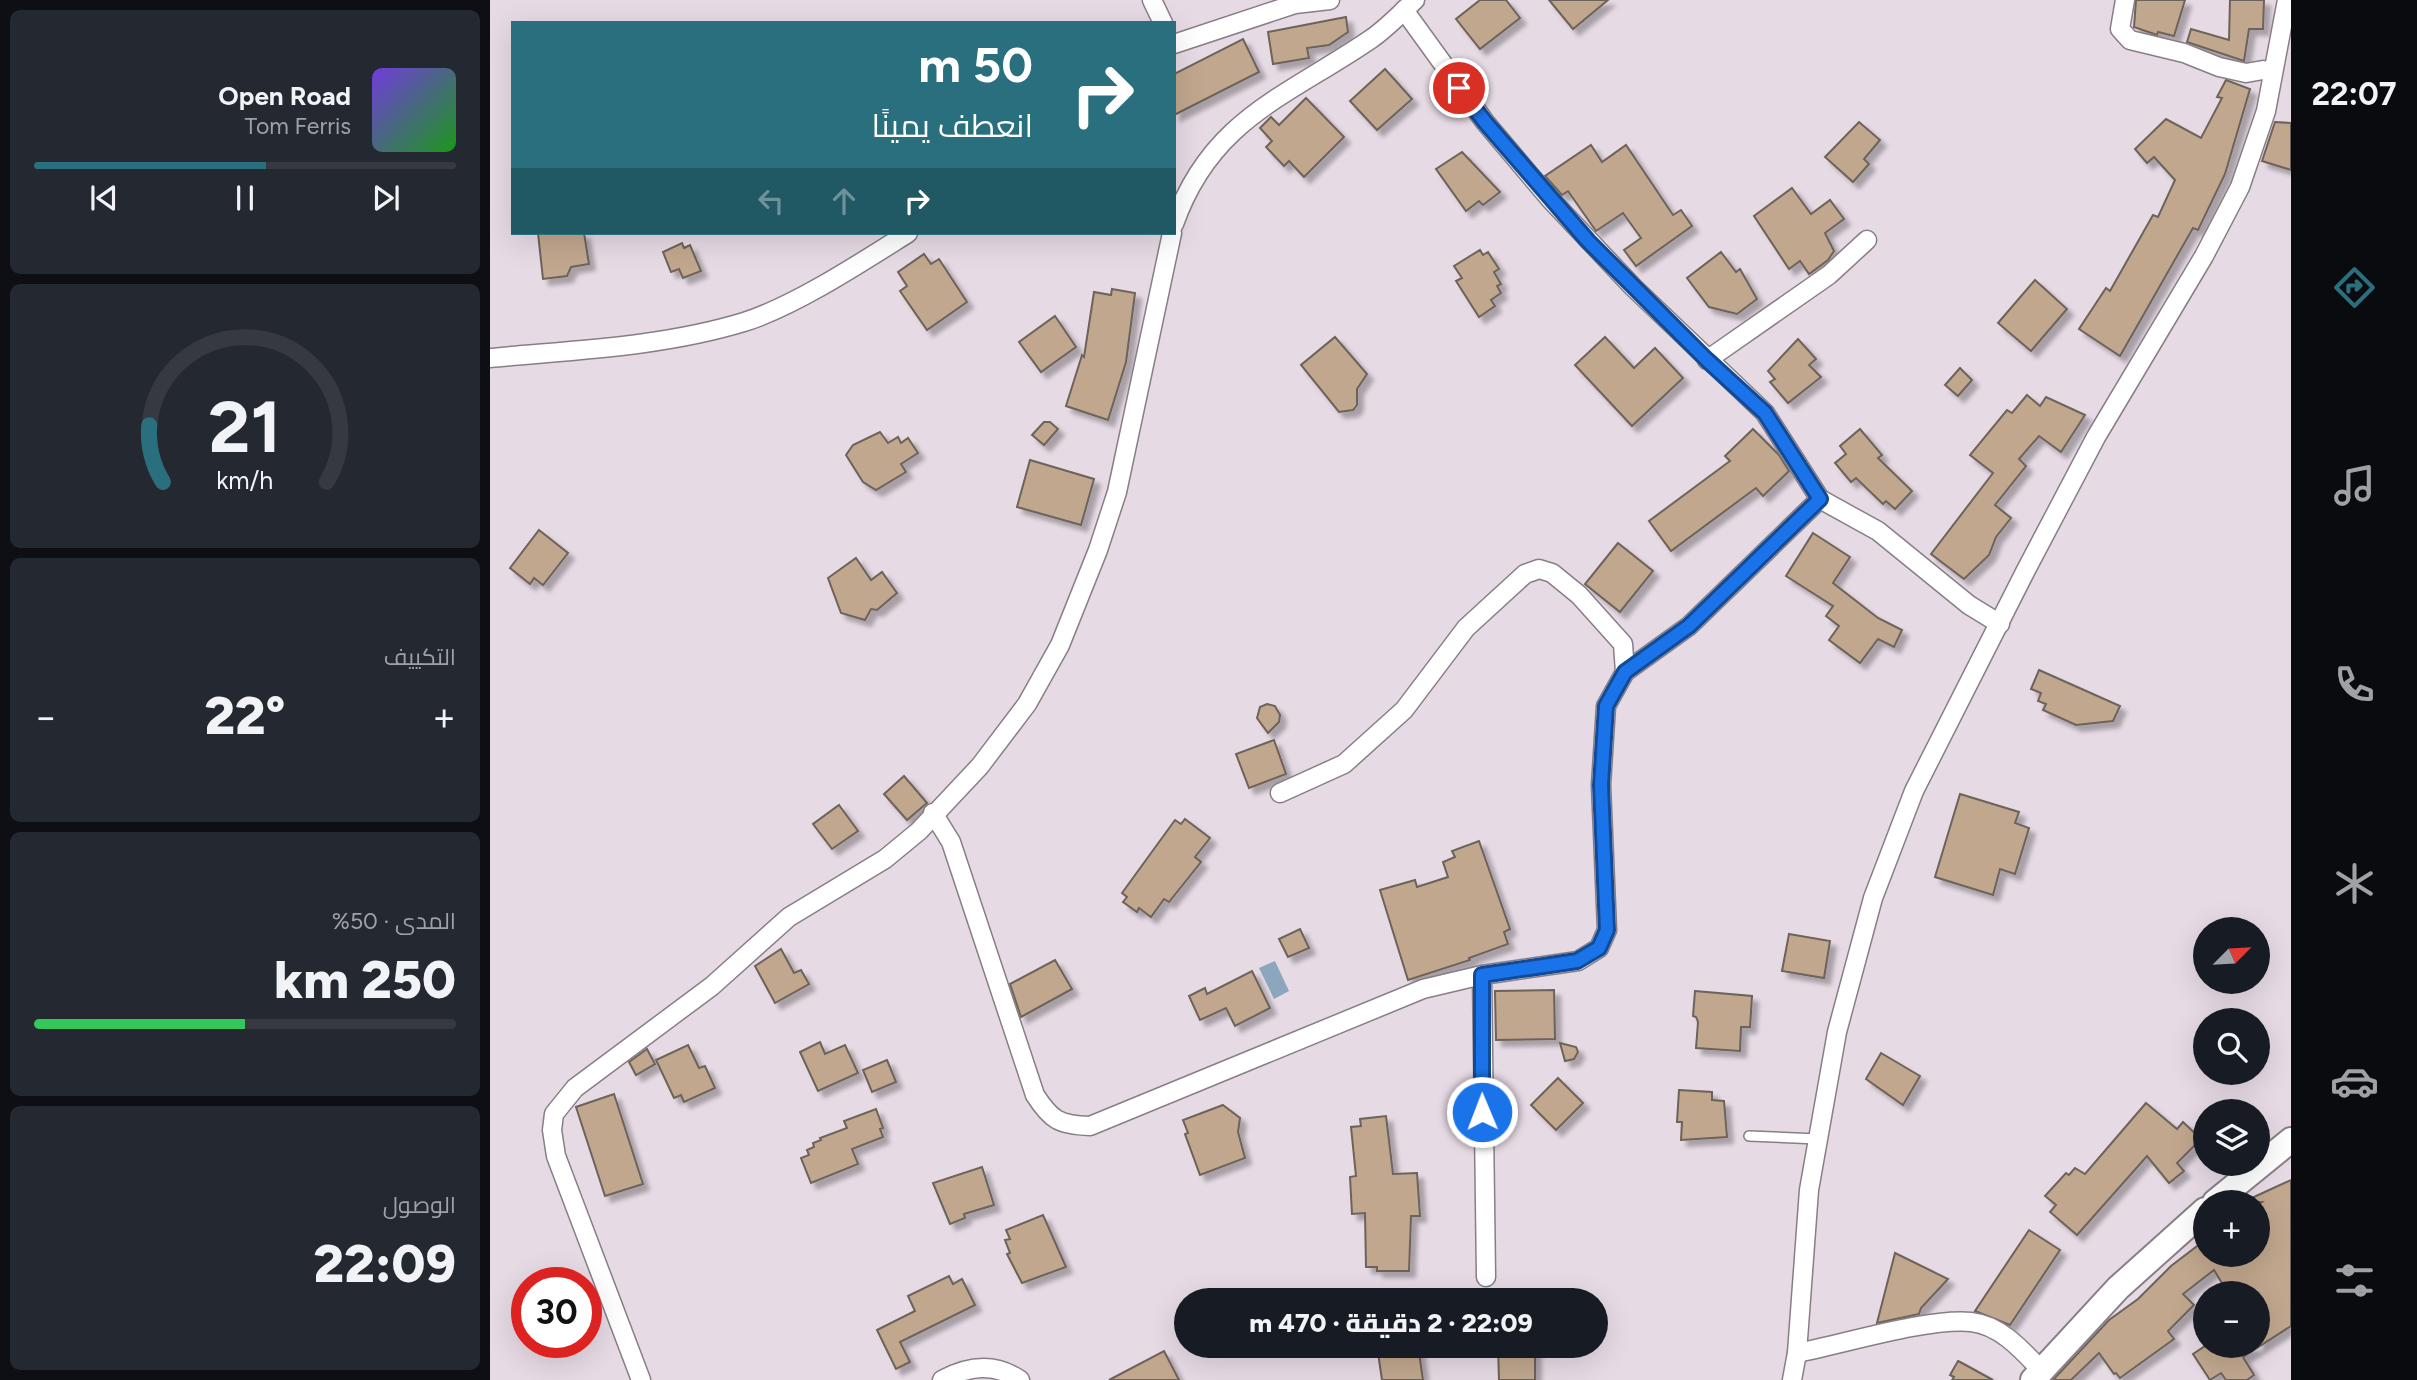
<!DOCTYPE html>
<html lang="ar">
<head>
<meta charset="utf-8">
<style>
	:root { --surface:#171b24; --page:#242831; --text:#f1f3f6; --muted:#9ea1a6; --line:#363941; --accent:#296f7d }
	body { margin:0; font-family:Figtree,Cairo,sans-serif; background:var(--page); color:var(--text); direction:rtl; height:100vh; display:flex; flex-direction:column; font-size:26px; white-space:nowrap }
	* { box-sizing:border-box; margin:0 }
	p { font-size:23px; color:var(--muted) }
	.icon { flex:none; width:38px; height:38px; fill:none; stroke:currentColor; stroke-width:2; stroke-linecap:round; stroke-linejoin:round }
	.map { position:relative; flex:1; overflow:hidden; direction:ltr }
	.details { display:flex; flex-direction:column; gap:10px; padding:10px; background:#0d0f14; width:490px }
	.details>* { flex:none }
	.guide { position:absolute; left:21px; top:21px; width:665px; height:214px; border-radius:0px; box-shadow:0 7px 28px #0002; direction:rtl; background:#296f7d; color:#fff; overflow:hidden }
	.needle { width:46px; rotate:66deg }
	.buttons { position:absolute; left:1703px; top:917px; display:grid; gap:14px }
	.buttons a { display:grid; place-items:center; width:77px; height:77px; border-radius:50%; background:var(--surface); box-shadow:0 7px 28px #0002; font-size:35px }
	.speed { position:absolute; left:21px; top:1267px; display:flex; gap:14px; font-size:35px; font-weight:700; text-align:center }
	.speed>* { display:grid; place-content:center; width:91px; height:91px; border-radius:50%; background:var(--surface); box-shadow:0 7px 28px #0002; line-height:1 }
	.speed .limit { border:10px solid #d22; background:#fff; color:#111 }
	.pin { position:absolute; display:grid; place-items:center; width:60px; height:60px; color:#fff; margin:-30px; border:4px solid #fff; border-radius:50%; box-shadow:0 2px 7px #0007 }
	.me { position:absolute; width:77px; margin:-38px; rotate:359deg; stroke-linejoin:round; filter:drop-shadow(0 0 5px #0008) }
	.turn { display:flex; align-items:center; gap:24px; height:147px; padding:0 28px; font-size:32px }
	.turn .icon { width:91px; height:91px; stroke-width:2.5 }
	.turn b { display:block; font-size:49px; line-height:60px }
	.lanes { display:flex; align-items:center; height:66px; padding:0 28px; background:#0003; justify-content:center; gap:35px; direction:ltr }
	.lanes .off { opacity:.35 }
	.big { font-size:52px; font-weight:800; line-height:1.1 }
	.details .widget { flex:1; display:flex; flex-direction:column; justify-content:center; gap:10px; min-width:0; padding:0 24px; border-radius:10px; background:var(--page) }
	.details .dial { align-items:center; gap:0 }
	.dial svg { height:182px; overflow:visible; fill:none; stroke:var(--line); stroke-width:7; stroke-linecap:round; text-anchor:middle }
	.dial text { fill:var(--text); stroke:none }
	.song { display:flex; align-items:center; gap:21px }
	.cover { width:84px; height:84px; border-radius:10px; background:linear-gradient(135deg,hsl(260 70% 55%),hsl(120 70% 35%)) }
	.played { height:7px; border-radius:4px; background:linear-gradient(90deg,var(--accent) 55%,var(--line) 55%) }
	.keys { display:flex; justify-content:space-around; direction:ltr }
	.heat { display:flex; justify-content:space-between; align-items:center; font-size:38px; direction:ltr }
	.charge { height:10px; border-radius:5px; background:linear-gradient(90deg,#34c759 50%,var(--line) 0) }
	.trip { position:absolute; left:684px; top:1288px; width:434px; height:70px; border-radius:35px; background:var(--surface); box-shadow:0 7px 28px #0002; font-weight:800; line-height:70px; text-align:center; direction:rtl }
	main { display:flex; flex:1; min-height:0 }
	.menu { display:flex; flex-direction:column; width:126px; justify-content:space-around; align-items:center; background:#090b0e; color:var(--muted) }
	.menu .icon { width:49px; height:49px }
	.menu .active { color:var(--accent) }
	.menu b { font-size:32px; color:var(--text) }
	.map>svg:first-child { display:block }
</style>
</head>
<body>
<main>
<nav class="menu">
<b>22:07</b>
<svg class="icon active" aria-label="directions" viewBox="0 0 24 24"><path d="M12 3l9 9-9 9-9-9zM9 14v-3h6M13 9l2 2-2 2"/></svg>
<svg class="icon" aria-label="music" viewBox="0 0 24 24"><path d="M9 18V5l10-2v13"/><circle cx="6" cy="18" r="3"/><circle cx="16" cy="16" r="3"/></svg>
<svg class="icon" aria-label="phone" viewBox="0 0 24 24"><path d="M5 4h4l2 5-3 2q2 4 5 5l2-3 5 2v4C11 20 4 13 5 4z"/></svg>
<svg class="icon" aria-label="climate" viewBox="0 0 24 24"><path d="M12 3v18M4 7l16 10M4 17L20 7"/></svg>
<svg class="icon" aria-label="car" viewBox="0 0 24 24"><path d="M5 17H2v-5l4-1 3-4h7l3 4 3 1v5h-3M9 17h6M6 11h13"/><circle cx="7" cy="17" r="2"/><circle cx="17" cy="17" r="2"/></svg>
<svg class="icon" aria-label="filters" viewBox="0 0 24 24"><path d="M4 7h16M4 17h16"/><circle cx="9" cy="7" r="2"/><circle cx="15" cy="17" r="2"/></svg>
</nav>
<div class="map">
<svg width="1801" height="1380" viewBox="0 0 1801 1380">
	<defs>
		<filter id="shadow"><feDropShadow dx="6" dy="6" stdDeviation="2" flood-color="#0004"/></filter>
	</defs>
	<rect width="100%" height="100%" fill="#e6dae4"/>
	<polygon fill="#8ca6be" points="785,961 799,991 784,999 769,968"/>
	<g fill="#c1a78e" stroke="#6c635a" stroke-width="2" filter="url(#shadow)">
		<polygon points="990,0 1016,0 1030,18 990,49 966,19"/>
		<polygon points="1059,0 1118,0 1083,29"/>
		<polygon points="1646,0 1695,0 1684,36 1668,32 1667,35 1644,27"/>
		<polygon points="1740,0 1774,0 1773,29 1759,29 1754,61 1697,42 1701,29 1739,40"/>
		<polygon points="856,17 858,32 839,45 817,48 819,58 783,64 778,32"/>
		<polygon points="753,39 769,72 684,115 684,74"/>
		<polygon points="895,69 922,99 887,130 860,101"/>
		<polygon points="1736,80 1760,89 1735,174 1708,230 1703,228 1630,356 1589,329 1616,288 1620,291 1663,215 1668,217 1685,180 1664,157 1657,163 1645,149 1676,119 1711,138 1732,98 1727,97"/>
		<polygon points="816,98 854,137 814,177 799,161 794,166 776,147 782,141 770,128 781,117 789,125"/>
		<polygon points="1369,122 1390,140 1374,159 1379,164 1363,182 1335,157"/>
		<polygon points="1785,122 1801,123 1801,170 1772,161"/>
		<polygon points="1101,145 1112,162 1136,145 1183,215 1191,210 1202,226 1146,266 1134,250 1151,238 1133,213 1106,231 1078,191 1072,195 1055,176"/>
		<polygon points="972,152 1010,192 993,205 989,201 976,211 946,169"/>
		<polygon points="1302,188 1321,214 1340,200 1354,219 1335,233 1344,251 1338,260 1319,274 1310,261 1299,269 1264,216"/>
		<polygon points="48,233 94,233 99,264 81,267 77,276 53,279"/>
		<polygon points="192,243 194,248 200,245 211,271 193,278 189,269 181,272 173,252"/>
		<polygon points="990,250 993,255 998,252 1009,269 1004,272 1011,284 1007,286 1011,293 1001,300 1005,306 989,317 966,281 972,278 964,266"/>
		<polygon points="1231,252 1246,272 1250,269 1267,299 1247,314 1219,307 1197,278"/>
		<polygon points="434,254 441,264 449,259 477,302 437,330 410,291 417,286 408,272"/>
		<polygon points="1545,280 1577,309 1541,351 1508,323"/>
		<polygon points="622,289 645,293 636,362 618,420 576,406 592,355 594,357 604,292 621,295"/>
		<polygon points="565,316 586,347 551,372 529,342"/>
		<polygon points="845,337 877,374 867,389 867,405 863,410 849,412 811,365"/>
		<polygon points="1115,337 1144,368 1165,348 1193,378 1142,426 1085,365"/>
		<polygon points="1308,339 1326,359 1319,365 1331,377 1298,403 1280,382 1285,379 1278,371"/>
		<polygon points="1470,368 1482,380 1468,396 1455,385"/>
		<polygon points="1537,395 1550,406 1556,397 1595,415 1571,452 1549,436 1529,459 1536,466 1505,505 1521,518 1506,537 1499,555 1474,579 1441,554 1503,473 1480,455 1517,410 1522,413"/>
		<polygon points="554,422 560,422 568,429 554,445 542,435"/>
		<polygon points="1263,429 1289,455 1299,471 1273,496 1266,488 1181,551 1159,521 1240,461 1235,456"/>
		<polygon points="1370,429 1392,455 1388,458 1422,491 1405,509 1396,501 1393,504 1366,478 1361,482 1345,463 1356,454 1350,446"/>
		<polygon points="390,432 398,443 408,437 411,443 418,438 428,453 411,464 416,472 386,490 373,482 356,455 363,445"/>
		<polygon points="540,460 604,479 591,525 527,507"/>
		<polygon points="49,530 78,553 53,585 44,578 40,584 20,568"/>
		<polygon points="1323,533 1360,557 1343,583 1388,618 1412,630 1404,647 1388,639 1370,663 1339,640 1349,626 1336,616 1343,606 1296,576"/>
		<polygon points="1128,543 1163,571 1130,612 1095,584"/>
		<polygon points="366,558 381,580 392,572 407,593 387,610 381,609 375,620 351,613 338,578"/>
		<polygon points="1549,670 1630,706 1623,721 1586,725 1553,710 1556,704 1548,701 1551,693 1541,689"/>
		<polygon points="777,704 785,706 790,715 789,722 778,733 767,718 770,707"/>
		<polygon points="784,740 796,774 759,788 746,754"/>
		<polygon points="414,776 437,803 417,820 394,794"/>
		<polygon points="1470,794 1529,812 1525,823 1539,828 1525,874 1510,869 1503,895 1445,877"/>
		<polygon points="349,805 368,831 342,849 323,824"/>
		<polygon points="695,819 720,838 705,857 711,862 679,902 674,899 661,917 649,908 647,912 633,902 637,897 632,893 685,820 691,824"/>
		<polygon points="989,841 1020,929 1014,932 1018,944 979,958 980,960 918,980 890,890 925,880 927,887 958,877 953,862 965,857 962,851"/>
		<polygon points="810,929 819,948 798,957 789,939"/>
		<polygon points="1299,934 1340,941 1334,978 1292,971"/>
		<polygon points="291,949 304,973 311,970 319,984 285,1003 265,966"/>
		<polygon points="565,960 582,989 531,1017 520,984"/>
		<polygon points="762,971 780,1008 745,1026 736,1008 710,1020 699,996 715,988 717,994"/>
		<polygon points="1064,990 1065,1039 1006,1040 1005,991"/>
		<polygon points="1205,991 1262,996 1260,1027 1251,1027 1250,1051 1206,1048 1208,1022 1206,1017 1203,1016"/>
		<polygon points="330,1042 335,1054 355,1045 368,1073 328,1091 310,1052"/>
		<polygon points="1070,1043 1086,1047 1088,1052 1084,1059 1075,1061"/>
		<polygon points="198,1045 209,1068 215,1066 225,1088 194,1102 191,1095 184,1098 166,1060"/>
		<polygon points="157,1049 165,1064 146,1075 139,1062"/>
		<polygon points="1391,1053 1430,1076 1413,1105 1376,1079"/>
		<polygon points="397,1060 406,1082 382,1092 373,1070"/>
		<polygon points="1068,1078 1093,1103 1066,1130 1041,1105"/>
		<polygon points="1189,1090 1222,1092 1222,1100 1234,1101 1237,1137 1191,1140 1192,1122 1187,1122"/>
		<polygon points="124,1094 153,1184 115,1196 86,1107"/>
		<polygon points="1656,1103 1687,1129 1693,1122 1711,1139 1687,1163 1694,1171 1679,1183 1657,1156 1587,1235 1560,1212 1566,1205 1555,1196 1576,1173 1579,1175 1585,1168 1595,1174"/>
		<polygon points="733,1105 750,1118 748,1132 755,1158 710,1175 695,1134 698,1133 693,1120"/>
		<polygon points="386,1109 393,1128 390,1129 393,1137 362,1149 368,1164 321,1183 311,1158 319,1155 317,1150 324,1147 323,1143 331,1140 330,1138 357,1128 354,1121"/>
		<polygon points="896,1116 903,1174 927,1173 930,1216 921,1216 919,1271 887,1271 887,1267 876,1267 875,1213 862,1214 860,1177 866,1176 861,1127 871,1126 870,1119"/>
		<polygon points="492,1167 504,1205 474,1214 475,1218 460,1224 443,1183"/>
		<polygon points="1801,1180 1801,1326 1753,1357 1764,1375 1757,1380 1736,1380 1731,1373 1720,1380 1703,1354 1715,1346 1768,1346 1768,1293 1738,1293 1724,1270 1693,1294 1704,1305 1678,1331 1684,1339 1630,1378 1626,1373 1624,1374 1609,1353 1581,1380 1563,1380 1619,1320 1648,1299 1681,1266 1715,1240 1715,1255 1768,1255 1768,1205 1772,1202 1753,1202"/>
		<polygon points="553,1215 576,1267 532,1283 517,1254 520,1253 515,1240 520,1239 516,1230"/>
		<polygon points="1539,1230 1570,1250 1520,1325 1485,1311"/>
		<polygon points="1405,1253 1458,1279 1431,1308 1429,1314 1387,1323"/>
		<polygon points="459,1276 463,1284 472,1279 485,1305 410,1342 420,1362 406,1369 387,1330 425,1311 418,1296"/>
		<polygon points="887,1346 928,1346 933,1380 892,1380"/>
		<polygon points="1008,1346 1045,1346 1045,1380 1009,1380"/>
		<polygon points="674,1351 689,1380 619,1380"/>
		<polygon points="1468,1361 1472,1363 1503,1380 1462,1380 1464,1377 1460,1375"/>
	</g>
	<g fill="none" stroke-linecap="round" stroke-linejoin="round">
		<defs>
			<polyline id="service" points="1259,1136 1328,1139"/>
			<g id="minor">
				<polyline points="662,0 673,23"/>
				<polyline points="1635,0 1630,29 1640,40 1694,53 1729,67 1756,73 1773,70 1782,73"/>
				<polyline points="914,10 995,122 1060,199 1143,287 1275,413 1330,499 1388,531 1479,605 1510,624"/>
				<polyline points="684,44 805,4 840,0"/>
				<path d="M684,224C721,119 796,97 881,39C897,28 911,13 925,0"/>
				<path d="M0,358C84,350 172,347 254,322C305,306 372,262 418,233"/>
				<polyline points="1217,360 1339,275 1377,240"/>
				<polyline points="790,793 854,764 914,710 976,628 1035,574 1049,569 1062,573 1089,595 1133,644 1135,672"/>
				<path d="M443,813L461,842L545,1095C561,1120 569,1125 600,1126L933,989L992,975L1088,961L1109,948L1117,930L1111,785L1116,706L1135,672L1199,626L1330,499"/>
				<polyline points="992,975 996,1277"/>
				<path d="M1307,1353C1354,1344 1436,1318 1481,1322C1510,1325 1532,1350 1550,1369"/>
				<polyline points="151,1380 66,1156 62,1130 64,1114 85,1088 222,986 299,917 395,859 429,831 490,766 537,704 570,645 608,550 627,492 682,233"/>
				<path d="M452,1380C478,1366 504,1362 530,1380"/>
				<polyline points="1302,1380 1307,1353 1319,1190 1347,1032 1383,898 1424,791 1536,570 1606,437 1714,256 1750,187 1776,111 1797,0"/>
			</g>
			<g id="secondary">
				<polyline points="1725,1202 1801,1140"/>
				<polyline points="1543,1380 1628,1288 1715,1210"/>
			</g>
		</defs>
		<use href="#service" stroke="#887e87" stroke-width="12"/>
		<use href="#minor" stroke="#887e87" stroke-width="21"/>
		<use href="#secondary" stroke="#887e87" stroke-width="28"/>
		<use href="#service" stroke="#fff" stroke-width="9"/>
		<use href="#minor" stroke="#fff" stroke-width="18"/>
		<use href="#secondary" stroke="#fff" stroke-width="24"/>
	</g>
	<g fill="none" stroke-linecap="round" stroke-linejoin="round">
		<defs>
			<polyline id="route" points="969,88 995,122 1098,241 1217,360 1275,413 1330,499 1199,626 1135,672 1116,706 1111,785 1117,930 1109,948 1087,961 992,975 992,1112"/>
		</defs>
		<use href="#route" stroke="#114b97" stroke-width="18"/>
		<use href="#route" stroke="#1a73e8" stroke-width="12"/>
	</g>
</svg>
<div class="buttons">
<a><svg class="needle" viewBox="-14 -14 28 28"><path d="M0-13l5 13h-10z" fill="#e53935"/><path d="M0 13l5-13h-10z" fill="#9ea1a6"/></svg></a>
<a><svg class="icon" aria-label="search" viewBox="0 0 24 24"><circle cx="10" cy="10" r="6"/><path d="M15 15l6 6"/></svg></a>
<a><svg class="icon" aria-label="layers" viewBox="0 0 24 24"><path d="M12 4l9 5-9 5-9-5zM3 14l9 5 9-5"/></svg></a>
<a>+</a>
<a>−</a>
</div>
<div class="speed"><div class="limit">30</div></div>
<div class="pin" style="left:969px;top:88px;background:#d93025"><svg class="icon" aria-label="arrive" viewBox="0 0 24 24"><path d="M6 21V4h12l-3 4 3 4H6"/></svg></div>
<svg class="me" style="left:992px;top:1112px" viewBox="-20 -20 40 40"><circle r="17" fill="#1a73e8" stroke="#fff" stroke-width="3"/><path d="M0-11L8 9 0 5-8 9z" fill="#fff"/></svg>
<div class="trip">22:09 · 2 دقيقة · 470 m</div>
<div class="guide">
<div class="turn"><svg class="icon" aria-label="right" viewBox="0 0 24 24"><path d="M7 20v-9h11M14 6l5 5-5 5"/></svg><div><b>50 m</b>انعطف يمينًا</div></div>
<div class="lanes"><svg class="icon off" aria-label="left" viewBox="0 0 24 24"><path d="M17 20v-9H6M10 6l-5 5 5 5"/></svg><svg class="icon off" aria-label="ahead" viewBox="0 0 24 24"><path d="M12 20V5M6 11l6-6 6 6"/></svg><svg class="icon" aria-label="right" viewBox="0 0 24 24"><path d="M7 20v-9h11M14 6l5 5-5 5"/></svg></div>
</div>
</div>
<section class="details">
<div class="widget">
<div class="song"><i class="cover"></i><div><b>Open Road</b><p>Tom Ferris</p></div></div>
<div class="played"></div>
<div class="keys"><svg class="icon" aria-label="previous" viewBox="0 0 24 24"><path d="M18 5L8 12l10 7zM5 5v14"/></svg><svg class="icon" aria-label="pause" viewBox="0 0 24 24"><path d="M8 5v14M16 5v14"/></svg><svg class="icon" aria-label="next" viewBox="0 0 24 24"><path d="M6 5l10 7-10 7zM19 5v14"/></svg></div>
</div>
<div class="widget dial"><svg viewBox="0 0 100 80">
<path d="M14 69A42 42 0 1 1 86 69"/>
<path d="M14 69A42 42 0 0 1 8 44" stroke="#296f7d"/>
<text x="50" y="56" font-size="32" font-weight="700">21</text>
<text x="50" y="72" font-size="11">km/h</text>
</svg></div>
<div class="widget"><p>التكييف</p>
<div class="heat"><a>−</a><b class="big">22°</b><a>+</a></div>
</div>
<div class="widget"><p>المدى · 50%</p><b class="big">250 km</b><div class="charge"></div></div>
<div class="widget"><p>الوصول</p><b class="big">22:09</b></div>
</section>
</main>
</body>
</html>
